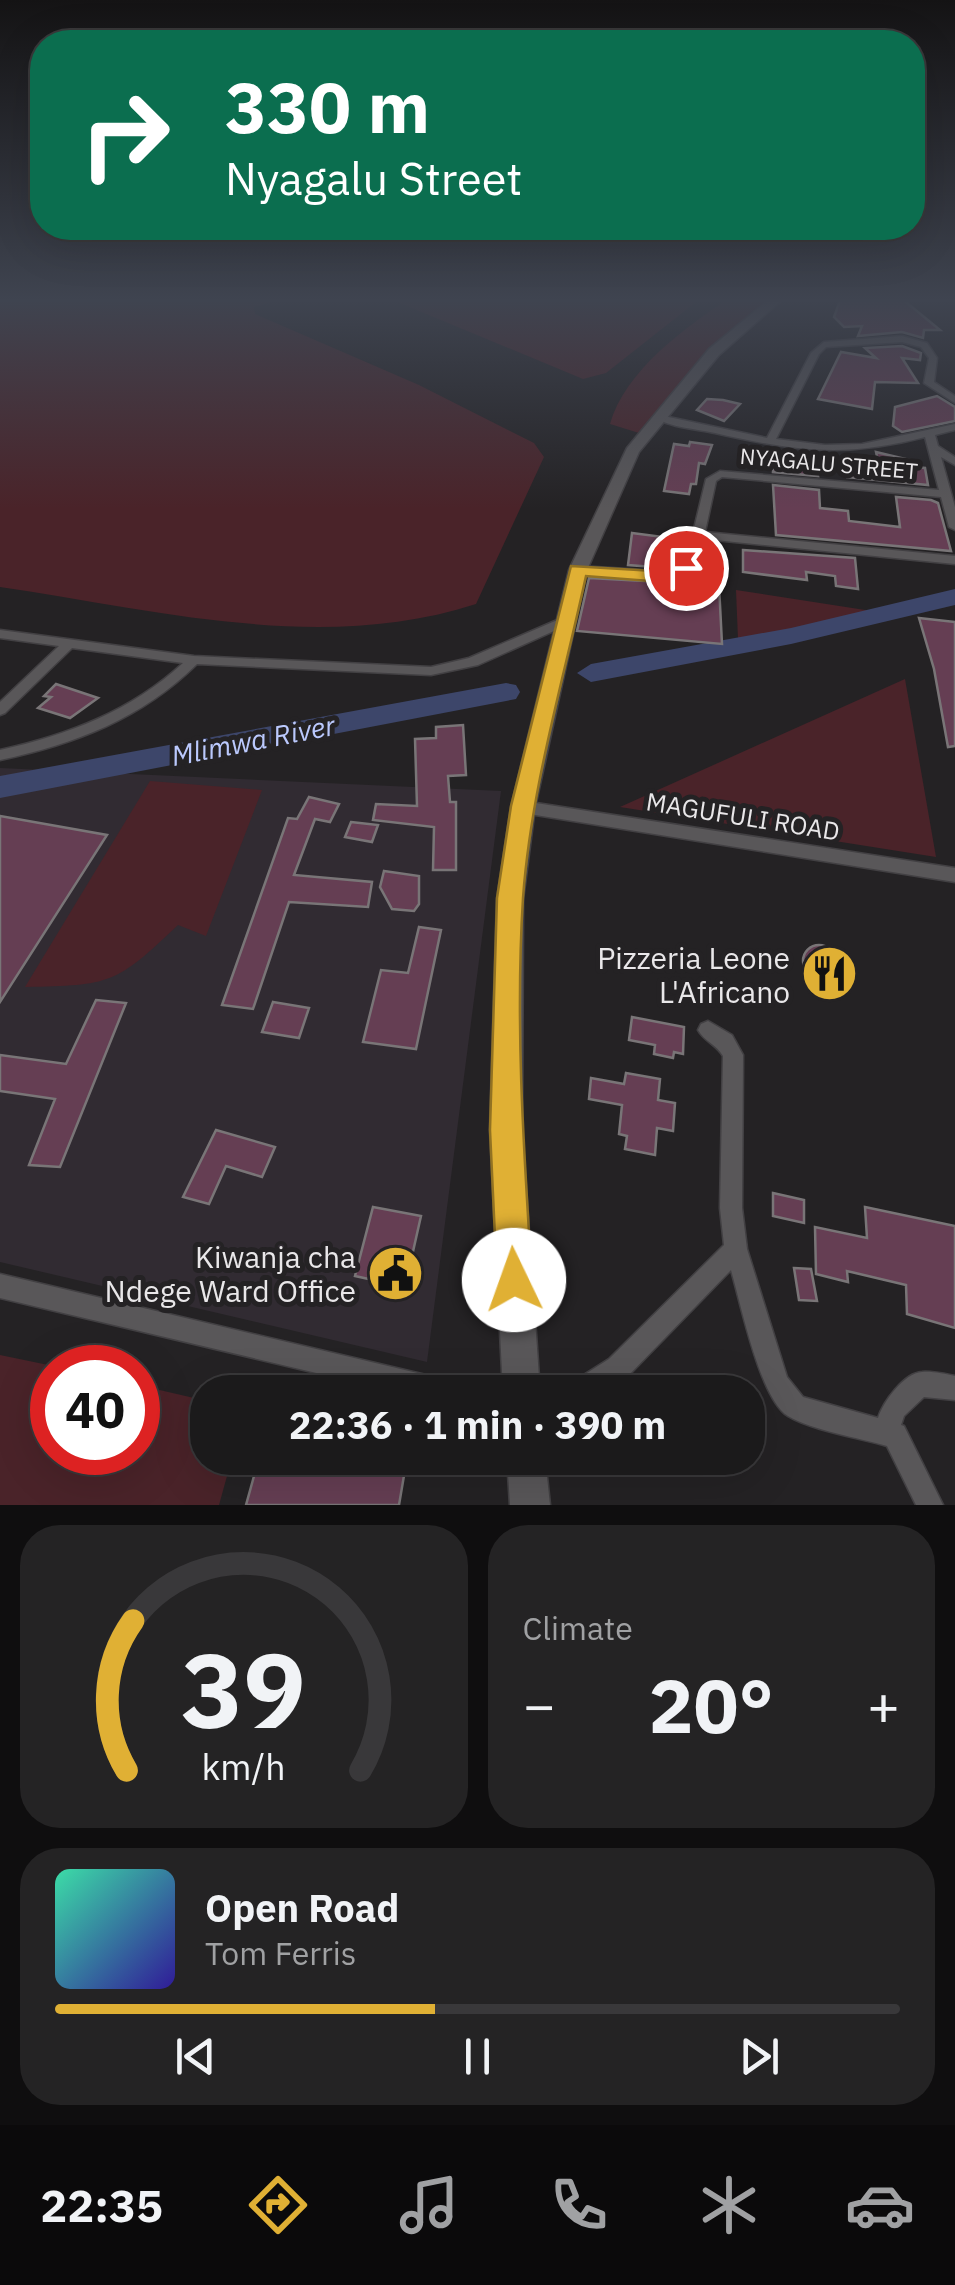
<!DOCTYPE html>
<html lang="en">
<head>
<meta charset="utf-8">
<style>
	:root { --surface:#1b1a1b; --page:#242324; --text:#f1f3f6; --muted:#a0a1a3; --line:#39383a; --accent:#e0b034 }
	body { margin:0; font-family:"IBM Plex Sans",sans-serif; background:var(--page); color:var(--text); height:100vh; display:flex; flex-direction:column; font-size:38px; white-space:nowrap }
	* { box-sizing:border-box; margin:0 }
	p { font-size:32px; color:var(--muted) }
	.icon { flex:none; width:55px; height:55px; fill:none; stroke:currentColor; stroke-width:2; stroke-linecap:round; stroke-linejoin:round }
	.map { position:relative; height:1505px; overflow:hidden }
	.panel { display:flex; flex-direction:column; gap:20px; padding:20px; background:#0f0e0f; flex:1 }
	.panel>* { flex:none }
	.hud { position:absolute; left:30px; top:30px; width:895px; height:210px; border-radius:40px; box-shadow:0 10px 40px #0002,0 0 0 2px var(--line); background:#0b6e4f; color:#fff; overflow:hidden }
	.speed { position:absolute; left:30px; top:1345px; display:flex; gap:20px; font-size:50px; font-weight:700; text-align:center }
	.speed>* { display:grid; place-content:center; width:130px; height:130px; border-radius:50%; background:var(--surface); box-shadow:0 10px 40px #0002,0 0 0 2px var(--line); line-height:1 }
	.speed .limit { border:15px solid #d22; background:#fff; color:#111 }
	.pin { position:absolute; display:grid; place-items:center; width:85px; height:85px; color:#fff; margin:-42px; border:5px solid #fff; border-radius:50%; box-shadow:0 2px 10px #0007 }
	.me { position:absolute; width:110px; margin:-55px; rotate:357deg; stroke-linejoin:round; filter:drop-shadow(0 0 8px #0008) }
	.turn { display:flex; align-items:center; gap:35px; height:210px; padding:0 30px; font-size:45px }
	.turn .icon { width:130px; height:130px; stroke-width:2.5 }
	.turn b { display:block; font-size:70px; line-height:85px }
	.big { font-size:75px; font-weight:700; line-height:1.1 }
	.panel .tile { flex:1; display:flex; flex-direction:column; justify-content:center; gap:15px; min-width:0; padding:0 35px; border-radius:40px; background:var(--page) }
	.panel .dial { align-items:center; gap:0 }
	.dial svg { height:260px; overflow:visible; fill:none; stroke:var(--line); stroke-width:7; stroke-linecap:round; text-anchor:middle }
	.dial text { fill:var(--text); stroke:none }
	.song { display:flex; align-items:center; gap:30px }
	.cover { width:120px; height:120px; border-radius:15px; background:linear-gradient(135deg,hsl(160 70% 55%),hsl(250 70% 35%)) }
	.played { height:10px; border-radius:5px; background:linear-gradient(90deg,var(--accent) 45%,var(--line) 45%) }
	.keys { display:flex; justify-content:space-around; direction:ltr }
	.heat { display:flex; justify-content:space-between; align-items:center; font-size:55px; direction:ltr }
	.panel .tiles { flex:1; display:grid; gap:20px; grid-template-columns:1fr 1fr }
	.tile:last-child { grid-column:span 2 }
	.trip { position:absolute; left:190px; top:1375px; width:575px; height:100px; border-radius:40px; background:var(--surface); box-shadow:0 10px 40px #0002,0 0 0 2px var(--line); font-weight:700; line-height:100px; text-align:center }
	.dock { display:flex; height:160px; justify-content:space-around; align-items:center; background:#0b0a0b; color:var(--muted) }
	.dock .icon { width:70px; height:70px }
	.dock .on { color:var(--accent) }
	.dock b { font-size:45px; color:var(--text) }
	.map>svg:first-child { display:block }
</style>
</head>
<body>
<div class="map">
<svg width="955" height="1505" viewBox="0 0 955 1505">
	<rect width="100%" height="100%" fill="#242224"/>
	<polygon fill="#312b32" points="0,768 501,791 427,1362 0,1262"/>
	<g fill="#4a2329">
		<path d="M0,298H286L254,307L255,314L419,385L534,443L544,457L476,604C322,654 156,610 0,587Z"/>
		<polygon points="388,298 701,298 606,373 583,379"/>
		<path d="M730,298H776L728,333L639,433L610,424C625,371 685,327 730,298Z"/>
		<polygon points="736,590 878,612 738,639"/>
		<polygon points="905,679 936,857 620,807"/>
		<path d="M150,781L262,790L206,936L178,925C115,985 111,985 25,987Z"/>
		<polygon points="0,1355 58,1367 52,1368 52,1452 138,1452 138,1385 207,1401 208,1458 232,1458 219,1505 0,1505"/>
	</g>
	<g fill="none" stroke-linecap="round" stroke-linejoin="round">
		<g fill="#3d466a" fill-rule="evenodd">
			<polygon points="955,589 955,605 791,644 591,682 577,673 591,664 791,628"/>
			<polygon points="506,683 516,685 520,692 516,699 0,798 0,776"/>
		</g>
	</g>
	<g fill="#653e53" stroke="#797577" stroke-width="2.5">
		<polygon points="841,298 901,298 940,330 924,330 923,338 902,332 858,336 862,326 844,327 834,317"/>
		<polygon points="902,346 921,353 920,360 902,358 918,383 875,382 872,409 818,399 841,352 876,358 865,348"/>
		<polygon points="937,396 955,407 955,421 902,432 893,426 895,407"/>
		<polygon points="707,399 723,400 740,404 724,421 697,410"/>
		<polygon points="690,442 712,445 705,464 699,463 696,484 691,484 689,494 664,491 674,444 689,446"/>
		<polygon points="876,452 914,461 915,467 925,468 928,485 847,477 844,464 879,466"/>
		<polygon points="774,459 815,462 818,476 773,472"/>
		<polygon points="773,485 819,490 820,508 848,511 849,521 900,527 896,497 931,500 938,503 951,551 776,535"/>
		<polygon points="632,533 671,538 667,568 628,565"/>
		<polygon points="743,550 855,558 858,589 836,586 835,576 806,572 807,580 743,572"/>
		<polygon points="589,578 719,585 722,644 577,631"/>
		<polygon points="919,618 955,622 955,746 948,747 934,669"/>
		<polygon points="56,684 98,698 70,718 38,708 51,697 44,696"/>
		<polygon points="463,725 466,775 448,776 450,802 456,802 456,870 433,870 434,827 373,820 376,804 417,806 415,739 436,738 436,727"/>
		<polygon points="309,797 339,804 330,822 315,819 294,875 372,882 368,907 289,902 253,1009 222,1005 288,818 297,819"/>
		<polygon points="0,816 107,835 0,1002"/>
		<polygon points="351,822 378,825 372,842 345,837"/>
		<polygon points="384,871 419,876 419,904 414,911 392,909 380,887"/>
		<polygon points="419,927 441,930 416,1049 363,1042 381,970 408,973"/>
		<circle cx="819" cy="961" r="16"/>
		<polygon points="96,1000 126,1003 60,1167 29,1165 55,1099 0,1091 0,1055 66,1064"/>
		<polygon points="273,1002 309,1008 299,1038 262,1032"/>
		<polygon points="632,1017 684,1027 683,1054 674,1052 673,1058 654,1054 655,1045 629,1040"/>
		<polygon points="626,1073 660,1079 658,1100 675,1103 673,1131 657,1128 655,1155 625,1149 627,1136 619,1134 622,1105 589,1099 591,1078 624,1084"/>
		<polygon points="216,1130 275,1147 262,1177 226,1166 209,1204 183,1197"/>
		<polygon points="773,1193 804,1200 804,1223 773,1216"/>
		<polygon points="373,1207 421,1216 405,1287 355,1276"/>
		<polygon points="865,1207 955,1226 955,1328 907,1314 906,1285 847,1271 848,1282 816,1274 815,1227 867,1238"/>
		<polygon points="794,1268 811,1269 817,1301 799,1300"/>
		<polygon points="259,1458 407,1458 399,1505 246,1505"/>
	</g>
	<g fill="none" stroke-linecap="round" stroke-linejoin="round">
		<defs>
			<g id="street">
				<path d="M902,336L927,343L937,358L934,382L955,396V403L924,383L929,358L921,347L902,342L826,347L819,354L776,439L825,445L862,444L955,424V430L935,435L938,446L955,457V465L941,457L955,507V530L949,527L941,497L722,477L716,481L705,532L955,556V564L705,539L700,542L685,579L574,573V567L578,566L676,572L692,537L706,479L720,471L939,490L925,437C845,458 794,451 715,433C695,429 671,427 654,418L659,415L767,438L811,353L824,342Z"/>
				<path d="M569,615L575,619L574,622L478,665L431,675L197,664C141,719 75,744 0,760V750C68,735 131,711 183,663L72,648L5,713L0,715V702L59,646L0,638V630L194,656L431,667L469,658Z"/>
				<polygon points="523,801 955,868 955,882 523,813 517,811 515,807 517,803"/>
				<path d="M708,1021L732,1035L743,1055L742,1208L747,1249L787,1377L803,1397L878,1418C883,1402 904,1373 922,1372C932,1371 945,1374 955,1376V1400L924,1397L904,1416L901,1425L904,1426L943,1505H916L887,1446C860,1438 811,1430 788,1416C760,1399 741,1304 731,1270L627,1377L602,1392H568L571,1383L609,1359L724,1245L720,1208L723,1056C717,1045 704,1041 698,1030L701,1024Z"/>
				<polygon points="0,1274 447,1380 456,1383 459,1392 397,1392 0,1298"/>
			</g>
			<g id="secondary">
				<polygon points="771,298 784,298 719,355 639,452 587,570 535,807 523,899 522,1130 540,1392 503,1392 490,1130 497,899 511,807 569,570 627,448 709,349"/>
				<polygon points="507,1458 545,1458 550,1505 510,1505"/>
			</g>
		</defs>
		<use href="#street" stroke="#424043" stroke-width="3"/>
		<use href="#secondary" stroke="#424043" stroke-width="3"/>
		<use href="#street" fill="#595759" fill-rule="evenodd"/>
		<use href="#secondary" fill="#595759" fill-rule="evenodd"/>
	</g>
	<linearGradient id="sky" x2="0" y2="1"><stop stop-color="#141314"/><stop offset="0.59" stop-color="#3f4450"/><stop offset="1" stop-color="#3f4450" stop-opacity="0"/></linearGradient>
	<rect width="955" height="509" fill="url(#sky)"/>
	<path fill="#e0b034" stroke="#927222" stroke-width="2.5" d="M686,563L695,568L676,583L586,576C563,682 531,789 523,898C515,1025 524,1154 532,1280L527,1292L514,1298L502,1292L497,1280L490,1130L497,898L511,806L571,566L671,572Z"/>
	<defs>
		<symbol id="restaurant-disc" viewBox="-11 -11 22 22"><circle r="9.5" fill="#e0b034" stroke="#242224"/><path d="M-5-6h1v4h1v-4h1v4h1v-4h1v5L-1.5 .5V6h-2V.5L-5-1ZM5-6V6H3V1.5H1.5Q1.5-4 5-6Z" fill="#111"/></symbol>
		<symbol id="civic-disc" viewBox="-11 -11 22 22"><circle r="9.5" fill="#e0b034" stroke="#242224"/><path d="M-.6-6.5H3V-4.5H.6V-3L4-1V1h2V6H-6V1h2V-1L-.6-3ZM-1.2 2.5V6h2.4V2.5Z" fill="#111"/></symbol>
	</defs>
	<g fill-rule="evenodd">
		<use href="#restaurant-disc" x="798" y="942" width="63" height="63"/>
		<use href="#civic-disc" x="364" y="1242" width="63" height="63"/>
	</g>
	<g text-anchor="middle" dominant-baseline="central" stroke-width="10" stroke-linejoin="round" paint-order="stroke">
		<g font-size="22" fill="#e9e7e9" stroke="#242224">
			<text transform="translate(829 463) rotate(5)">NYAGALU STREET</text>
		</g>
		<g font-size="25" fill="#e9e7e9" stroke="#242224">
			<text transform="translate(743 816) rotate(9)">MAGUFULI ROAD</text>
		</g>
		<g font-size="28" font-style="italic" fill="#bbc9fd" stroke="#242224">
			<text transform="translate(253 740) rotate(-11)">Mlimwa River</text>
		</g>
		<g font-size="30" fill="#e9e7e9" stroke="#242224" text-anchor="end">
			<text x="790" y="957">Pizzeria Leone<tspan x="790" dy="34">L'Africano</tspan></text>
			<text x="356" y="1256">Kiwanja cha<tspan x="356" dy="34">Ndege Ward Office</tspan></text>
		</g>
	</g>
</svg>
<div class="speed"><div class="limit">40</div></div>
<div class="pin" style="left:686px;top:568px;background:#d93025"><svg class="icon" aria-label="arrive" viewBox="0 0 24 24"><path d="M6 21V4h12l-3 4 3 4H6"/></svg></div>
<svg class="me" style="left:514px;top:1280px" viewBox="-20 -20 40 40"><circle r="19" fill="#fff"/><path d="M0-13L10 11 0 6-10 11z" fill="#e0b034"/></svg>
<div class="trip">22:36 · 1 min · 390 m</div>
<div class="hud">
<div class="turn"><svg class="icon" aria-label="right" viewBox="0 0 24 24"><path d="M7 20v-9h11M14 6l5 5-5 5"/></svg><div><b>330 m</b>Nyagalu Street</div></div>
</div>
</div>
<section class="panel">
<div class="tiles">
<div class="tile dial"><svg viewBox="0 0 100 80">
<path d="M14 69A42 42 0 1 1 86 69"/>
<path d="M14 69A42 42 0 0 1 16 23" stroke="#e0b034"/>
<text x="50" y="56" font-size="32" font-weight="700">39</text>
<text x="50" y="72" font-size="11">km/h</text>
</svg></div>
<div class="tile"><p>Climate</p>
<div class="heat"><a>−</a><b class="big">20°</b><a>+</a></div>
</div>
<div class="tile">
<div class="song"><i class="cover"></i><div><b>Open Road</b><p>Tom Ferris</p></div></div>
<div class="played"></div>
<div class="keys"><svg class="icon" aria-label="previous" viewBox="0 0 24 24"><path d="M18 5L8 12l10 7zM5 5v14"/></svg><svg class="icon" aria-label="pause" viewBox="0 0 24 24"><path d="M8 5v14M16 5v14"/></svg><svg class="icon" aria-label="next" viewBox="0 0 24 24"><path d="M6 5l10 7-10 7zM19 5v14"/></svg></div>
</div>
</div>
</section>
<nav class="dock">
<b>22:35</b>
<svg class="icon on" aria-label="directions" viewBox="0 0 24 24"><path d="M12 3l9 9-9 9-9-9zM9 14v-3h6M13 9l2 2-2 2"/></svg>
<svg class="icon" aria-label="music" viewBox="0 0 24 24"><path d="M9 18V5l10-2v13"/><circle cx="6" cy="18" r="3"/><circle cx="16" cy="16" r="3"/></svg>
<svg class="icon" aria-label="phone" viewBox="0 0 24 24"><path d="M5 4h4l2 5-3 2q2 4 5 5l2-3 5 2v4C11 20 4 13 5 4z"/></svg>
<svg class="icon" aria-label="climate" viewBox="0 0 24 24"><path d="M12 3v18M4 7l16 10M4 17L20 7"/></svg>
<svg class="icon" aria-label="car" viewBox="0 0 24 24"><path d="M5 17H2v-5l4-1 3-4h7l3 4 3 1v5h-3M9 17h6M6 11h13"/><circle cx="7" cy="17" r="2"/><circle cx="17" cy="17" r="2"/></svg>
</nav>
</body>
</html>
